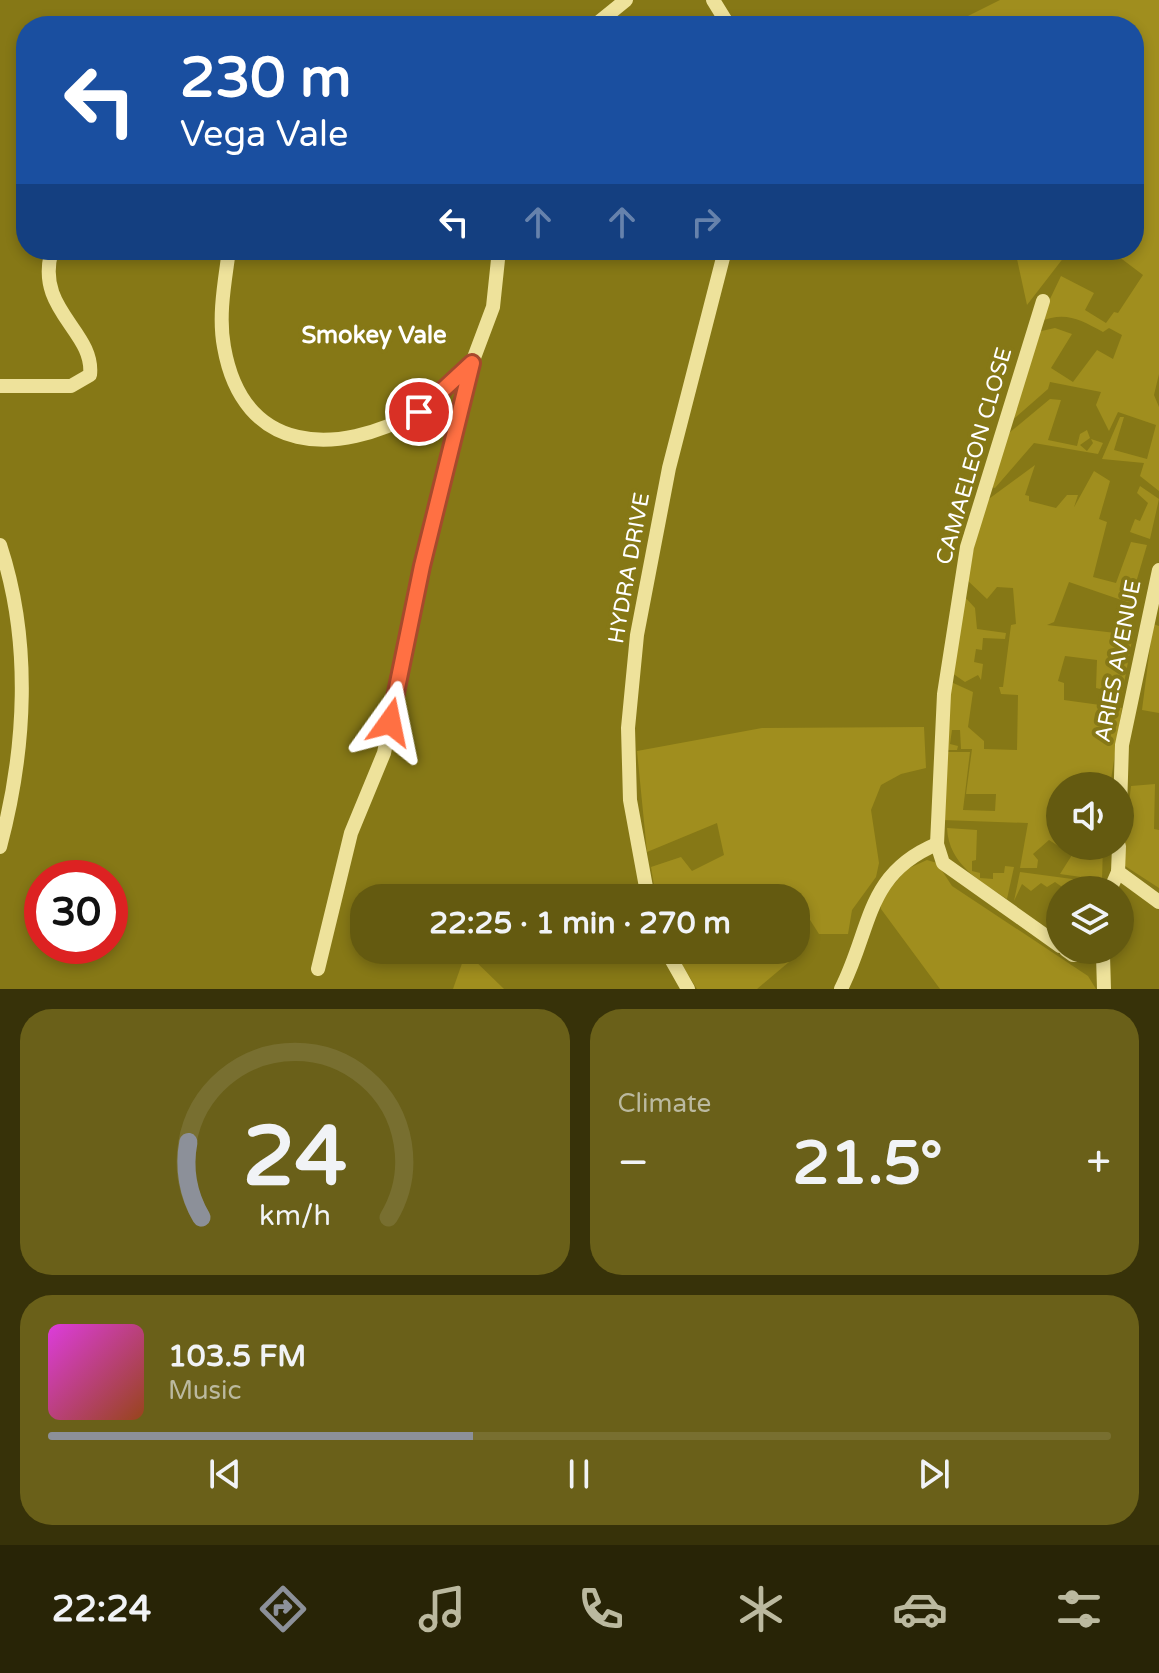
<!DOCTYPE html>
<html lang="en">
<head>
<meta charset="utf-8">
<style>
	:root { --surface:#645a10; --page:#6a6019; --text:#f1f3f6; --muted:#bbb99f; --line:#786f30; --accent:#8c9099 }
	body { margin:0; font-family:"Varela Round",sans-serif; background:var(--page); color:var(--text); height:100vh; display:flex; flex-direction:column; font-size:30px; white-space:nowrap }
	* { box-sizing:border-box; margin:0 }
	p { font-size:26px; color:var(--muted) }
	.icon { flex:none; width:44px; height:44px; fill:none; stroke:currentColor; stroke-width:2; stroke-linecap:round; stroke-linejoin:round }
	.map { position:relative; height:989px; overflow:hidden }
	.drawer { display:flex; flex-direction:column; gap:20px; padding:20px; background:#373209; flex:1 }
	.drawer>* { flex:none }
	.top-card { position:absolute; left:16px; top:16px; width:1128px; height:244px; border-radius:32px; box-shadow:0 4px 12px #0003; background:#1a4fa0; color:#fff; overflow:hidden }
	.fabs { position:absolute; left:1046px; top:772px; display:grid; gap:16px }
	.fabs a { display:grid; place-items:center; width:88px; height:88px; border-radius:50%; background:var(--surface); box-shadow:0 4px 12px #0003; font-size:40px }
	.speed { position:absolute; left:24px; top:860px; display:flex; gap:16px; font-size:40px; font-weight:700; text-align:center }
	.speed>* { display:grid; place-content:center; width:104px; height:104px; border-radius:50%; background:var(--surface); box-shadow:0 4px 12px #0003; line-height:1 }
	.speed .limit { border:12px solid #d22; background:#fff; color:#111 }
	.pin { position:absolute; display:grid; place-items:center; width:68px; height:68px; color:#fff; margin:-34px; border:4px solid #fff; border-radius:50%; box-shadow:0 2px 8px #0007 }
	.me { position:absolute; width:88px; margin:-44px; rotate:12deg; stroke-linejoin:round; filter:drop-shadow(0 0 6px #0008) }
	.turn { display:flex; align-items:center; gap:28px; height:168px; padding:0 32px; font-size:36px }
	.turn .icon { width:104px; height:104px; stroke-width:2.5 }
	.turn b { display:block; font-size:56px; line-height:68px }
	.lanes { display:flex; align-items:center; height:76px; padding:0 32px; background:#0003; justify-content:center; gap:40px; direction:ltr }
	.lanes .off { opacity:.35 }
	.big { font-size:60px; font-weight:700; line-height:1.1 }
	.drawer .card { flex:1; display:flex; flex-direction:column; justify-content:center; gap:12px; min-width:0; padding:0 28px; border-radius:32px; background:var(--page) }
	.drawer .dial { align-items:center; gap:0 }
	.dial svg { height:208px; overflow:visible; fill:none; stroke:var(--line); stroke-width:7; stroke-linecap:round; text-anchor:middle }
	.dial text { fill:var(--text); stroke:none }
	.song { display:flex; align-items:center; gap:24px }
	.cover { width:96px; height:96px; border-radius:12px; background:linear-gradient(135deg,hsl(300 70% 55%),hsl(20 70% 35%)) }
	.played { height:8px; border-radius:4px; background:linear-gradient(90deg,var(--accent) 40%,var(--line) 40%) }
	.keys { display:flex; justify-content:space-around; direction:ltr }
	.heat { display:flex; justify-content:space-between; align-items:center; font-size:44px; direction:ltr }
	.drawer .tiles { flex:1; display:grid; gap:20px; grid-template-columns:1fr 1fr }
	.card:last-child { grid-column:span 2 }
	.trip { position:absolute; left:350px; top:884px; width:460px; height:80px; border-radius:32px; background:var(--surface); box-shadow:0 4px 12px #0003; font-weight:700; line-height:80px; text-align:center }
	.dock { display:flex; height:128px; justify-content:space-around; align-items:center; background:#282406; color:var(--muted) }
	.dock .icon { width:56px; height:56px }
	.dock .current { color:var(--accent) }
	.dock b { font-size:36px; color:var(--text) }
	.map>svg:first-child { display:block }
</style>
</head>
<body>
<div class="map">
<svg width="1159" height="989" viewBox="0 0 1159 989">
	<rect width="100%" height="100%" fill="#867816"/>
	<g fill="#a08e1e">
		<path d="M1000,0H1159V374L1154,395L1159,407V491L1140,476L1144,463L1102,459L1120,417H1124L1114,450L1147,459L1156,425L1118,412L1109,431L1096,405L1101,392L1050,382L1048,389L1009,423L1037,332L1055,328L1072,334L1051,368L1073,382L1097,350L1113,359L1122,335L1109,328L1103,332C1079,319 1065,311 1039,322L1061,276L1094,293L1085,310L1106,323L1114,312L1118,313L1143,275L1110,250H1134V26H968L966,17Z"/>
		<polygon points="1015,250 1074,250 1068,252 1027,305"/>
		<polygon points="1050,399 1061,400 1048,440 1077,446 1080,434 1087,430 1090,438 1080,445 1087,451 1093,443 1091,439 1103,443 1098,454 1034,443 995,488 988,486 1003,438"/>
		<polygon points="1035,465 1025,495 1029,496 1029,501 1056,508 1067,495 1078,495 1062,544 1072,511 1094,471 1110,481 1099,519 1107,522 1093,577 1116,583 1131,542 1147,545 1130,603 1069,582 1054,622 1047,625 1133,635 1122,694 1096,688 1097,660 1065,656 1058,681 1064,683 1064,700 1122,708 1110,786 1060,786 1060,846 1103,846 1102,880 1060,874 1072,855 1049,840 1033,854 1038,860 1037,868 1020,868 1028,823 942,820 944,752 970,752 963,810 995,811 996,794 966,794 972,749 961,749 960,730 952,730 950,744 958,746 957,750 945,750 951,682 973,692 968,727 984,741 984,749 1017,750 1018,695 1001,694 999,687 1003,687 1011,625 1016,624 1013,588 997,587 987,599 966,579 986,501"/>
		<polygon points="1140,486 1159,499 1150,539 1130,532 1135,519 1140,521 1148,503 1137,493"/>
		<polygon points="964,596 975,608 977,629 1006,633 1005,639 983,638 982,650 976,649 974,662 983,664 981,680 978,675 965,682 952,673"/>
		<polygon points="1153,624 1159,626 1159,713 1142,710"/>
		<polygon points="924,727 926,768 901,774 881,785 871,810 879,863 876,877 852,910 848,934 819,934 805,912 796,908 796,898 693,898 690,889 656,898 651,867 681,857 692,871 724,855 717,823 647,852 637,751 762,728"/>
		<polygon points="1155,784 1154,829 1159,830 1159,888 1122,864 1131,786"/>
		<path d="M947,828L977,830L976,860L972,861V871L980,873V878L993,879V873H1004L1005,866L1014,867L1007,899C979,880 949,865 947,828Z"/>
		<polygon points="927,860 937,863 952,886 1088,976 1096,989 940,989 881,909 880,900 907,869"/>
		<polygon points="1020,872 1102,883 1101,890 1077,890 1071,885 1065,889 1055,882 1047,887 1041,883 1031,891 1022,884 1014,901"/>
		<polygon points="673,950 785,950 789,962 757,989 697,989"/>
		<polygon points="466,952 504,989 453,989"/>
	</g>
	<g fill="none" stroke-linecap="round" stroke-linejoin="round">
		<g stroke="#eee29b" stroke-width="14">
			<polyline points="713,0 729,26"/>
			<polyline points="594,26 626,0"/>
			<path d="M229,250C225,281 218,315 224,347C243,455 337,457 417,412C437,401 455,379 472,364"/>
			<polyline points="1043,301 967,547 944,694 937,844 943,863 1060,946"/>
			<path d="M0,386H71L90,375C95,331 34,310 52,250"/>
			<path d="M0,545C32,642 26,749 0,847"/>
			<polyline points="1120,809 1122,745 1159,570"/>
			<polyline points="1119,846 1118,872 1159,902"/>
			<polyline points="1110,890 1118,872"/>
			<polyline points="648,898 630,800 628,728 637,635 669,468 725,250"/>
			<polyline points="666,950 688,989"/>
			<polyline points="1066,950 1073,955 1103,955 1103,950"/>
			<polyline points="1103,955 1104,989"/>
			<polyline points="318,969 351,833 384,753 422,566 472,363 493,307 499,250"/>
			<path d="M841,989C872,928 865,874 937,844"/>
		</g>
	</g>
	<g fill="none" stroke-linecap="round" stroke-linejoin="round">
		<defs>
			<polyline id="route" points="390,722 422,566 472,363 419,412"/>
		</defs>
		<use href="#route" stroke="#a6492c" stroke-width="20"/>
		<use href="#route" stroke="#ff7043" stroke-width="14"/>
	</g>
	<g text-anchor="middle" dominant-baseline="central" stroke-width="8" stroke-linejoin="round" paint-order="stroke">
		<g font-size="22" fill="#fff" stroke="#867816">
			<text transform="translate(974 456) rotate(-74)">CAMAELEON CLOSE</text>
			<text transform="translate(629 568) rotate(-80)">HYDRA DRIVE</text>
			<text transform="translate(1118 661) rotate(-79)">ARIES AVENUE</text>
		</g>
		<g font-size="24" font-weight="bold" fill="#fff" stroke="#867816">
			<text x="374" y="335">Smokey Vale</text>
		</g>
	</g>
</svg>
<div class="fabs">
<a><svg class="icon" aria-label="sound" viewBox="0 0 24 24"><path d="M4 9h4l5-4v14l-5-4H4zM17 9q2 3 0 6"/></svg></a>
<a><svg class="icon" aria-label="layers" viewBox="0 0 24 24"><path d="M12 4l9 5-9 5-9-5zM3 14l9 5 9-5"/></svg></a>
</div>
<div class="speed"><div class="limit">30</div></div>
<div class="pin" style="left:419px;top:412px;background:#d93025"><svg class="icon" aria-label="arrive" viewBox="0 0 24 24"><path d="M6 21V4h12l-3 4 3 4H6"/></svg></div>
<svg class="me" style="left:390px;top:722px" viewBox="-20 -20 40 40"><path d="M0-17L14 15 0 8-14 15z" fill="#ff7043" stroke="#fff" stroke-width="4"/></svg>
<div class="trip">22:25 · 1 min · 270 m</div>
<div class="top-card">
<div class="turn"><svg class="icon" aria-label="left" viewBox="0 0 24 24"><path d="M17 20v-9H6M10 6l-5 5 5 5"/></svg><div><b>230 m</b>Vega Vale</div></div>
<div class="lanes"><svg class="icon" aria-label="left" viewBox="0 0 24 24"><path d="M17 20v-9H6M10 6l-5 5 5 5"/></svg><svg class="icon off" aria-label="ahead" viewBox="0 0 24 24"><path d="M12 20V5M6 11l6-6 6 6"/></svg><svg class="icon off" aria-label="ahead" viewBox="0 0 24 24"><path d="M12 20V5M6 11l6-6 6 6"/></svg><svg class="icon off" aria-label="right" viewBox="0 0 24 24"><path d="M7 20v-9h11M14 6l5 5-5 5"/></svg></div>
</div>
</div>
<section class="drawer">
<div class="tiles">
<div class="card dial"><svg viewBox="0 0 100 80">
<path d="M14 69A42 42 0 1 1 86 69"/>
<path d="M14 69A42 42 0 0 1 9 40" stroke="#8c9099"/>
<text x="50" y="56" font-size="32" font-weight="700">24</text>
<text x="50" y="72" font-size="11">km/h</text>
</svg></div>
<div class="card"><p>Climate</p>
<div class="heat"><a>−</a><b class="big">21.5°</b><a>+</a></div>
</div>
<div class="card">
<div class="song"><i class="cover"></i><div><b>103.5 FM</b><p>Music</p></div></div>
<div class="played"></div>
<div class="keys"><svg class="icon" aria-label="previous" viewBox="0 0 24 24"><path d="M18 5L8 12l10 7zM5 5v14"/></svg><svg class="icon" aria-label="pause" viewBox="0 0 24 24"><path d="M8 5v14M16 5v14"/></svg><svg class="icon" aria-label="next" viewBox="0 0 24 24"><path d="M6 5l10 7-10 7zM19 5v14"/></svg></div>
</div>
</div>
</section>
<nav class="dock">
<b>22:24</b>
<svg class="icon current" aria-label="directions" viewBox="0 0 24 24"><path d="M12 3l9 9-9 9-9-9zM9 14v-3h6M13 9l2 2-2 2"/></svg>
<svg class="icon" aria-label="music" viewBox="0 0 24 24"><path d="M9 18V5l10-2v13"/><circle cx="6" cy="18" r="3"/><circle cx="16" cy="16" r="3"/></svg>
<svg class="icon" aria-label="phone" viewBox="0 0 24 24"><path d="M5 4h4l2 5-3 2q2 4 5 5l2-3 5 2v4C11 20 4 13 5 4z"/></svg>
<svg class="icon" aria-label="climate" viewBox="0 0 24 24"><path d="M12 3v18M4 7l16 10M4 17L20 7"/></svg>
<svg class="icon" aria-label="car" viewBox="0 0 24 24"><path d="M5 17H2v-5l4-1 3-4h7l3 4 3 1v5h-3M9 17h6M6 11h13"/><circle cx="7" cy="17" r="2"/><circle cx="17" cy="17" r="2"/></svg>
<svg class="icon" aria-label="filters" viewBox="0 0 24 24"><path d="M4 7h16M4 17h16"/><circle cx="9" cy="7" r="2"/><circle cx="15" cy="17" r="2"/></svg>
</nav>
</body>
</html>
